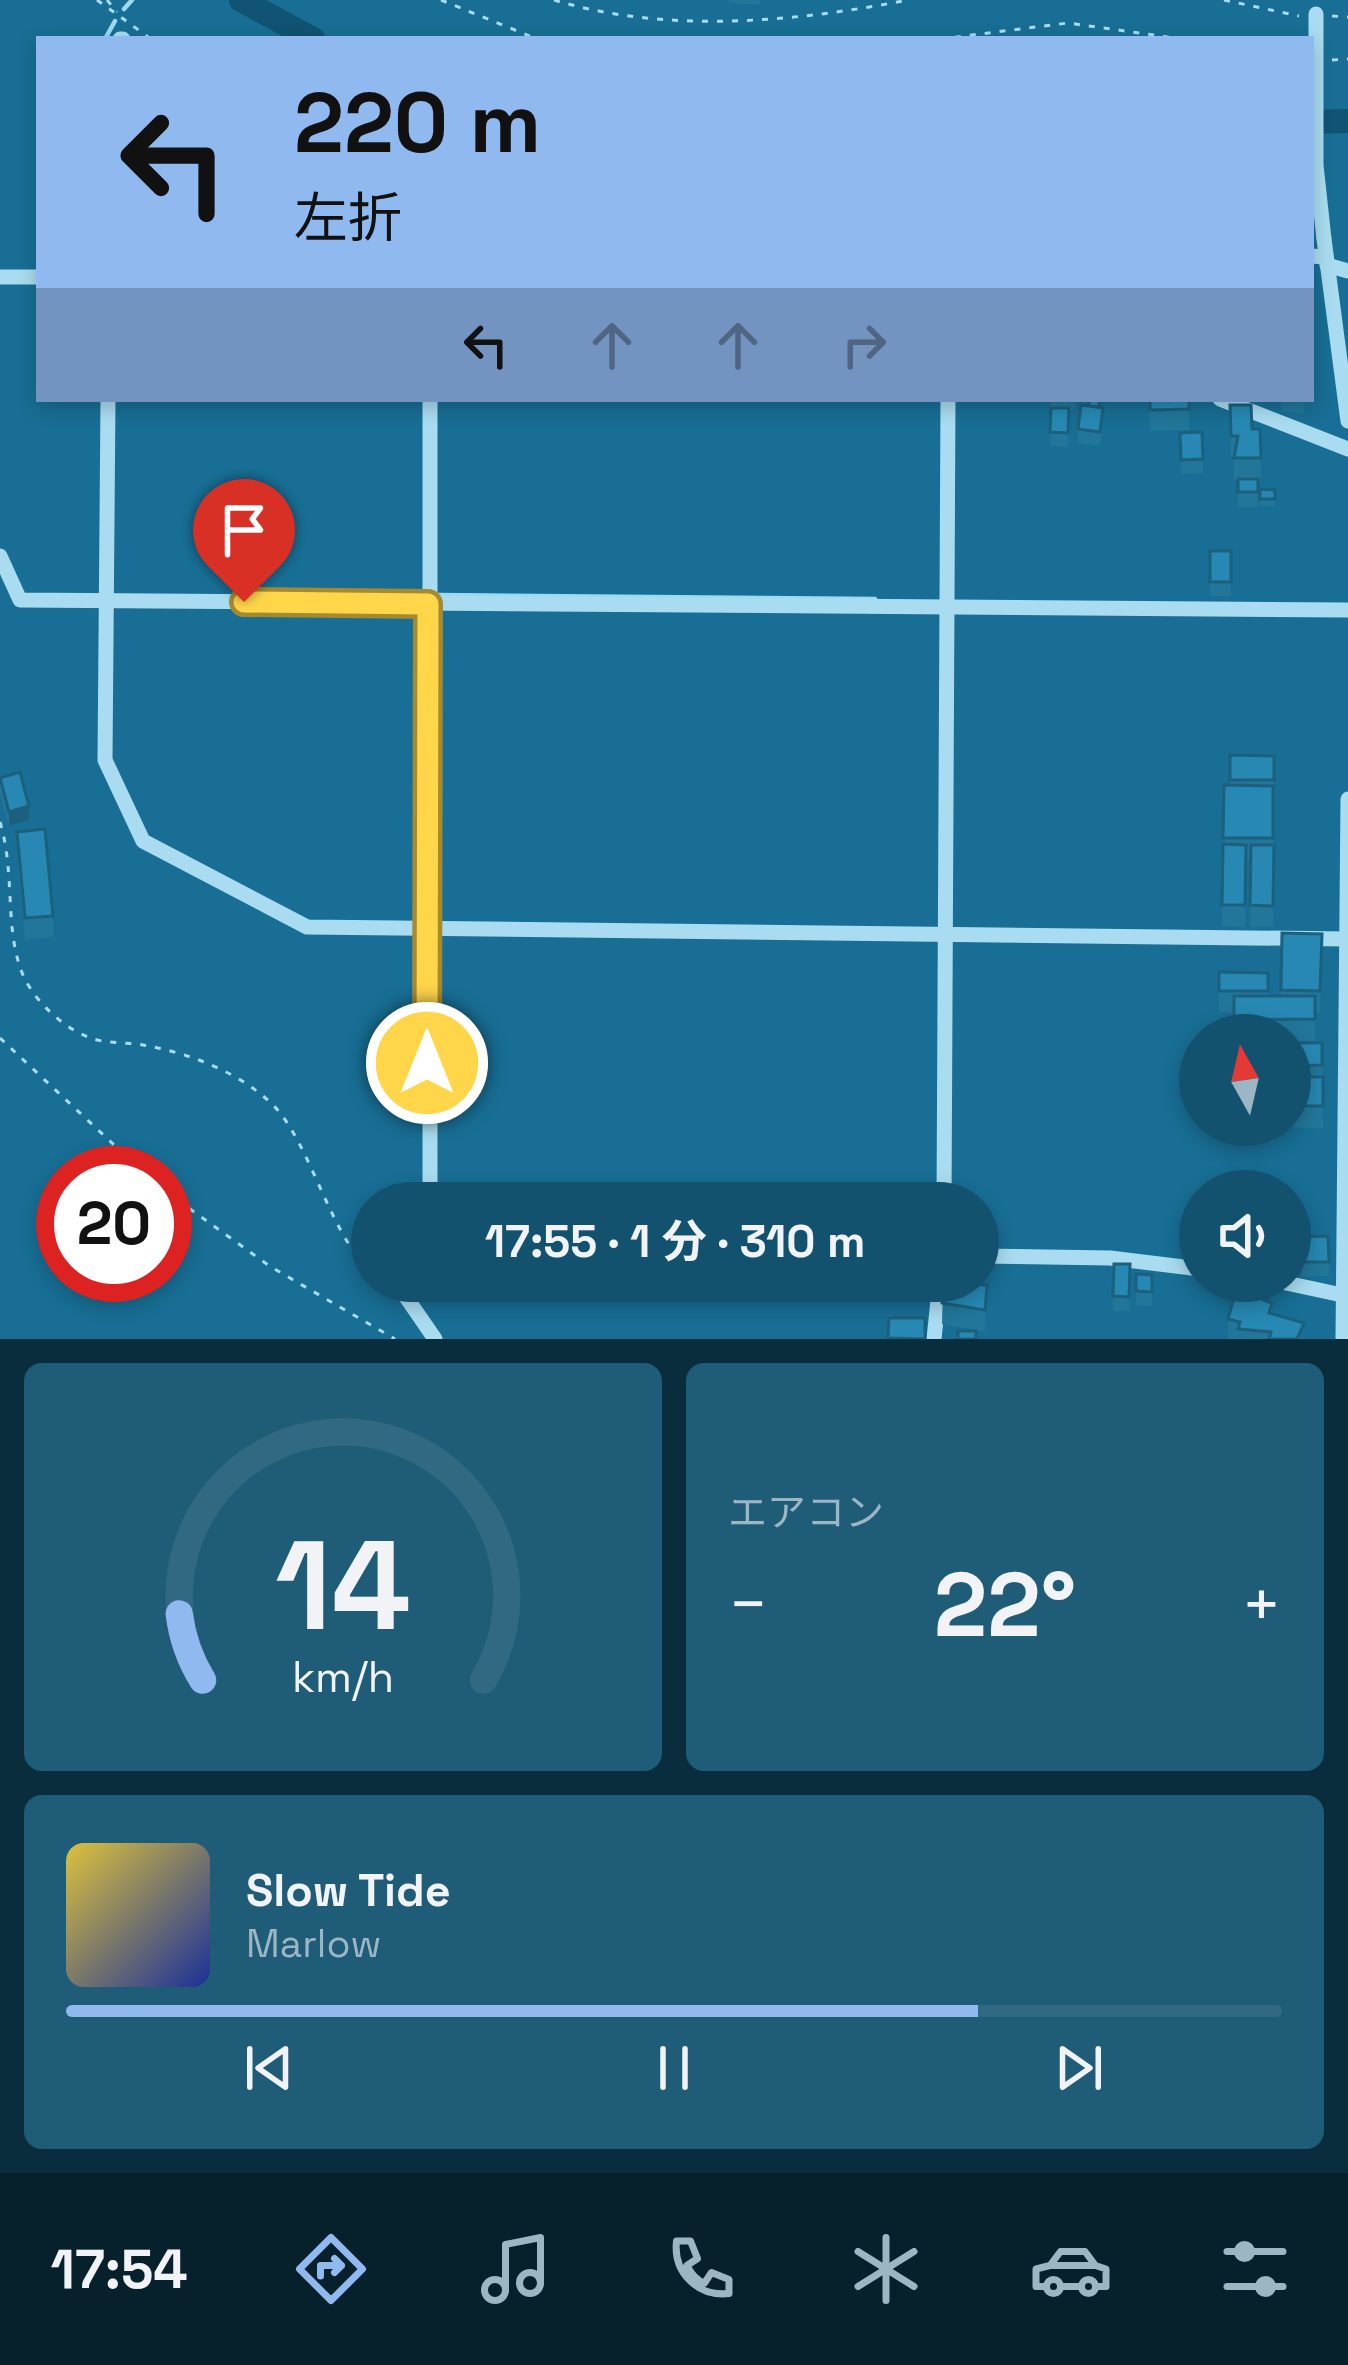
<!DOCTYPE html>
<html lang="ja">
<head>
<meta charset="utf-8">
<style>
	:root { --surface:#12526f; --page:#1f5c77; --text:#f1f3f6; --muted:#9cb6c3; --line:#316982; --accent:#90b9f0 }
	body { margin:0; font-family:"Space Grotesk","Noto Sans JP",sans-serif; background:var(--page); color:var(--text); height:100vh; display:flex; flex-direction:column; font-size:45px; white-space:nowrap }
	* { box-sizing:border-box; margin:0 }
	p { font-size:39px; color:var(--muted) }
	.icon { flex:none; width:66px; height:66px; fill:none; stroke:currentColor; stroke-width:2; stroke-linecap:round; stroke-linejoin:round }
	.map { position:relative; height:1339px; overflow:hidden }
	.drawer { display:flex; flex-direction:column; gap:24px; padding:24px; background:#0a2d3d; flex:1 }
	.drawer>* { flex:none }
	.banner { position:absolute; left:36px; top:36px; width:1278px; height:366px; border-radius:0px; box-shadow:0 6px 18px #0003; background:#90b9f0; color:#111; overflow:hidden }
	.needle { width:78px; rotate:352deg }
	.controls { position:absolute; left:1179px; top:1014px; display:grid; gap:24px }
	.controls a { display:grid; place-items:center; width:132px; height:132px; border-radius:50%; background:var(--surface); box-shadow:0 6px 18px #0003; font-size:60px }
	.speed { position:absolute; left:36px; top:1146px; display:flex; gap:24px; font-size:60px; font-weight:700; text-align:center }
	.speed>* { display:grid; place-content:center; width:156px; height:156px; border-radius:50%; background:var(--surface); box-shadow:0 6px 18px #0003; line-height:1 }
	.speed .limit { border:18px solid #d22; background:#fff; color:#111 }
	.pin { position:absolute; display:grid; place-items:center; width:102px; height:102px; color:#fff; margin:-123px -51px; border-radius:50% 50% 50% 0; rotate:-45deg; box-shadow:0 0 12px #0007 }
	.pin .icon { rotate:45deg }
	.me { position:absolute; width:132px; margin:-66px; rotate:0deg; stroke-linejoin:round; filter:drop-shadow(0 0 9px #0008) }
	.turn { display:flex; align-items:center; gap:42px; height:252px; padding:0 60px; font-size:54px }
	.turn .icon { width:156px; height:156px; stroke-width:2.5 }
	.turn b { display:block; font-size:84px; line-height:102px }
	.lanes { display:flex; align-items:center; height:114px; padding:0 60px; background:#0003; justify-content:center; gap:60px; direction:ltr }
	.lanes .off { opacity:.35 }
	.big { font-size:90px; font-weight:700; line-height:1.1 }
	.drawer .widget { flex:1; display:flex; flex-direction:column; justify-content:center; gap:18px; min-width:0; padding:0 42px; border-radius:18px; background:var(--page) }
	.drawer .dial { align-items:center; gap:0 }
	.dial svg { height:312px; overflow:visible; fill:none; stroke:var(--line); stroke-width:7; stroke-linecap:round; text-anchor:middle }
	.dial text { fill:var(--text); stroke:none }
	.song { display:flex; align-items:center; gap:36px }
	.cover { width:144px; height:144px; border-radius:18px; background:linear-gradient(135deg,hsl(50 70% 55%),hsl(230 70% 35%)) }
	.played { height:12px; border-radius:6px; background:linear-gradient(90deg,var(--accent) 75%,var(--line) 75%) }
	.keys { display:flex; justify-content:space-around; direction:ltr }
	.heat { display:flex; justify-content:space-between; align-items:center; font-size:66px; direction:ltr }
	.drawer .tiles { flex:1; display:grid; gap:24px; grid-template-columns:1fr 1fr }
	.widget:last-child { grid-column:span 2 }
	.trip { position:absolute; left:351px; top:1182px; width:648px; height:120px; border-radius:60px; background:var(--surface); box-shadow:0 6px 18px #0003; font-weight:700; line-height:120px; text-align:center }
	.tab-bar { display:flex; height:192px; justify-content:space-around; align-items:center; background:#07212c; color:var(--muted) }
	.tab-bar .icon { width:84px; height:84px }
	.tab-bar .active { color:var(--accent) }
	.tab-bar b { font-size:54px; color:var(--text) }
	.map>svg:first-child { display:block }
</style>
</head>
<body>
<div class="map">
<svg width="1348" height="1339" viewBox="0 0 1348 1339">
	<rect width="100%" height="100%" fill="#186e94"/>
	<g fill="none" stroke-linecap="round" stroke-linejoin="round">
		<g stroke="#9cdaf3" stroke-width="4.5">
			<polyline points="124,9 132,0"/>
			<polyline points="105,39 115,21"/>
			<polyline points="437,595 875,599"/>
		</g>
		<g stroke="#105372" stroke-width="24">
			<polyline points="241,0 313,39"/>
			<polyline points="1311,122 1348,121"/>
		</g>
		<g stroke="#a9dcf0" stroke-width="3" stroke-dasharray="6 9" stroke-linecap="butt">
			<polyline points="97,0 151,39"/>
			<polyline points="107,0 117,12"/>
			<polyline points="441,0 537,39"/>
			<path d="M554,0C667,34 794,22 908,0"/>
			<polyline points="1224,0 1299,16"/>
			<polyline points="1332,16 1348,17"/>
			<polyline points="940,39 1068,23 1182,39"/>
			<polyline points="1332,60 1348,59"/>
			<path d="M0,822C15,872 5,923 20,967C29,996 60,1026 88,1037C104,1044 126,1042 143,1045C189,1053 240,1072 274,1106C311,1144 335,1248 372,1269"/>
			<polyline points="0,1038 144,1173"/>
			<polyline points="165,1191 271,1267 395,1339"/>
		</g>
		<g stroke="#a9dcf0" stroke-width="15">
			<polyline points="120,39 123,39"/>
			<polyline points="1324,239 1348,421"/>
			<polyline points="1311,256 1326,257 1327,265 1348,271"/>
			<polyline points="0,277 39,277"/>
			<polyline points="108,399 105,760 143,841 307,927 1347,939"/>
			<polyline points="1220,399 1348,449"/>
			<polyline points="0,556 20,600 1348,610"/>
			<polyline points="430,1203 430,399"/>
			<polyline points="944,1203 948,399"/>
			<polyline points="978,1256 1110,1258 1200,1269"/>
			<polyline points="395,1281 435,1339"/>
			<polyline points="1277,1281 1342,1295"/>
			<polyline points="934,1339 940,1281"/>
			<polyline points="1343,1339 1348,799"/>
		</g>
		<polyline stroke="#a9dcf0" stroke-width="15" points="1316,14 1316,165 1324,239"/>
	</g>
	<g fill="#22769a">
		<polygon points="729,0 760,0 760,5 729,3"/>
		<polygon points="1051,399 1075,399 1074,410 1069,410 1068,447 1050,446"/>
		<polygon points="1149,399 1189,399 1189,430 1150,431"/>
		<polygon points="1281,399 1305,399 1304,413 1281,412"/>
		<polygon points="1230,405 1252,429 1260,429 1261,479 1258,479 1258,507 1238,507 1238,480 1234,480 1234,457 1231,457"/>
		<polygon points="1100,407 1103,422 1100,446 1078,443 1078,429"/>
		<polygon points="1202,432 1203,473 1181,474 1180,433"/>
		<polygon points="1260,489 1275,490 1275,506 1260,506"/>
		<rect x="1210" y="551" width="21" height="45"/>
		<polygon points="1230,755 1274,756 1273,927 1250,927 1251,860 1246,860 1245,927 1222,926 1224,785 1230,786"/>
		<polygon points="0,778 29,820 9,826 0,795"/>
		<polygon points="17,832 53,916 53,937 25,940 17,854"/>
		<polygon points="1282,933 1322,934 1320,1013 1315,1013 1315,1041 1290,1041 1290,1035 1234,1035 1234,1013 1219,1012 1219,972 1268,973 1268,996 1281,996"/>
		<polygon points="1293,1043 1322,1043 1323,1128 1285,1127 1285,1125 1290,1125"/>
		<polygon points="1261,1125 1274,1125 1274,1142 1262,1142"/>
		<polygon points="1328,1236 1329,1276 1302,1277 1301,1237"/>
		<polygon points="1114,1264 1130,1264 1129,1311 1113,1311"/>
		<polygon points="1136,1274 1152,1275 1152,1306 1136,1305"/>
		<polygon points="944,1281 968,1281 968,1284 987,1285 985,1332 942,1324 943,1283"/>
		<polygon points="1271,1281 1272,1314 1304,1339 1228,1339 1228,1319"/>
	</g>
	<g fill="#1b607d">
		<polygon points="29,806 29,820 9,826 9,812"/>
		<polygon points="1268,1281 1271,1281 1271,1300 1263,1329 1263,1300"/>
	</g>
	<g fill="#2789b3" stroke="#1b607d" stroke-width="3">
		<polygon points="1089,399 1100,399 1099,407 1089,406"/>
		<polygon points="1150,399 1189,399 1189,409 1150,410"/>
		<polygon points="1081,405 1103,408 1100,432 1078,429"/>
		<polygon points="1230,405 1251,405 1252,429 1260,429 1261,458 1234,458 1238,436 1231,436"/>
		<polygon points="1051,408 1069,408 1068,433 1050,432"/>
		<polygon points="1202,432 1203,459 1181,460 1180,433"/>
		<rect x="1238" y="479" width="20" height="13"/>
		<polygon points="1260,489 1275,490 1275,499 1260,499"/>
		<rect x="1210" y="551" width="21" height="31"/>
		<polygon points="1230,755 1274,756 1274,780 1230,780"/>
		<polygon points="20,772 29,806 9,812 0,778"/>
		<polygon points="1224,785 1273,786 1273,838 1223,838"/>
		<polygon points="45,829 53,916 25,918 17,832"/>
		<polygon points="1223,844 1246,845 1245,905 1222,905"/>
		<polygon points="1251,845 1274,845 1273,906 1250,905"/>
		<polygon points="1282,933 1322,934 1320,991 1281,990"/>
		<polygon points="1219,972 1268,973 1268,991 1219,991"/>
		<polygon points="1234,996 1315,996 1315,1019 1234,1020"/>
		<polygon points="1293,1043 1322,1043 1322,1065 1293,1066"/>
		<polygon points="1293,1077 1323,1077 1323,1106 1290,1106 1290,1087"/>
		<polygon points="1328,1236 1329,1262 1302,1262 1301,1237"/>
		<polygon points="1114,1264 1130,1264 1129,1297 1113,1296"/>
		<polygon points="1136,1274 1152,1275 1152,1292 1136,1291"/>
		<polygon points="1253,1281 1268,1281 1263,1300 1272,1303 1269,1313 1304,1323 1297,1339 1269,1339 1271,1332 1238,1329 1240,1322 1228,1319 1237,1287 1252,1285"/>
		<polygon points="943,1283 987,1285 985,1310 942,1303"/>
		<polygon points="889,1318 925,1318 925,1339 888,1338"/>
		<rect x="958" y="1331" width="18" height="8"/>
	</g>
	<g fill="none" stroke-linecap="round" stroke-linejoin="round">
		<defs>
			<polyline id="route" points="244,602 428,604 427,1063"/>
		</defs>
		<use href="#route" stroke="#a68a30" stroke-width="30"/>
		<use href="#route" stroke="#ffd54a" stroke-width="21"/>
	</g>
</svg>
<div class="controls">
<a><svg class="needle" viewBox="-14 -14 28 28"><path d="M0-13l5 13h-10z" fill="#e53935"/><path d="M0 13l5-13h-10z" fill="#9cb6c3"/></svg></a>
<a><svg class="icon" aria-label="sound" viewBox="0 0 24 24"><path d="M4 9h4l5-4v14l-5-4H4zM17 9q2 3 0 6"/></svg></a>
</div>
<div class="speed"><div class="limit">20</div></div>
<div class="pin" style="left:244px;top:602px;background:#d93025"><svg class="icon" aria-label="arrive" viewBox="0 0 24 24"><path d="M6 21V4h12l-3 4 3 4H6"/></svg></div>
<svg class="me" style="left:427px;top:1063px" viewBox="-20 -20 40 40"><circle r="17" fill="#ffd54a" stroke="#fff" stroke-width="3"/><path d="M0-11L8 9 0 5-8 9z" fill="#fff"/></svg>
<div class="trip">17:55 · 1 分 · 310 m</div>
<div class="banner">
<div class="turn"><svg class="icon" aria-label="left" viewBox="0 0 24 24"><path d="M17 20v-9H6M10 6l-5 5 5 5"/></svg><div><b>220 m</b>左折</div></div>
<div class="lanes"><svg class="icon" aria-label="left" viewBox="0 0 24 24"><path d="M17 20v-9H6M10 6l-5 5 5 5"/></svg><svg class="icon off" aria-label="ahead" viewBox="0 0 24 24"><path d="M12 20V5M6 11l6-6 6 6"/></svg><svg class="icon off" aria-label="ahead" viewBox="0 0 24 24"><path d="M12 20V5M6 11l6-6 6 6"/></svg><svg class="icon off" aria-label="right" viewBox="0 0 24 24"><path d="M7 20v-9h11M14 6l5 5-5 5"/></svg></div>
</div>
</div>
<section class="drawer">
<div class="tiles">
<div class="widget dial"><svg viewBox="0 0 100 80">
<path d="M14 69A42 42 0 1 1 86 69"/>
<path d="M14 69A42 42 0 0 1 8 52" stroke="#90b9f0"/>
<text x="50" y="56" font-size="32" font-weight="700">14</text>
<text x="50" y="72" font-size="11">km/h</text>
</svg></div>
<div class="widget"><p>エアコン</p>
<div class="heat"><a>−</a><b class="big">22°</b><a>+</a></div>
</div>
<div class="widget">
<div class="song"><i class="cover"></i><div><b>Slow Tide</b><p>Marlow</p></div></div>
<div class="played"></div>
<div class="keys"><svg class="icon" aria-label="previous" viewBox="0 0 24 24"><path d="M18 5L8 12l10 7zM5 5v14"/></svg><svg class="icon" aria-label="pause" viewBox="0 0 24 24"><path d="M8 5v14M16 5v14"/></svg><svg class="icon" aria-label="next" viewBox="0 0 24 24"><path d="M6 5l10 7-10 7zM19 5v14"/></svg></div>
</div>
</div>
</section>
<nav class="tab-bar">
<b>17:54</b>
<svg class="icon active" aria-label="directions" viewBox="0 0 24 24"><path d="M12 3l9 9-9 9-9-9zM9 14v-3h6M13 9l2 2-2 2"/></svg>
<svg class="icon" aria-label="music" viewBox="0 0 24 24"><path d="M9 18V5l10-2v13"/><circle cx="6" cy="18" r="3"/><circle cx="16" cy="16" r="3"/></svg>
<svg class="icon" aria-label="phone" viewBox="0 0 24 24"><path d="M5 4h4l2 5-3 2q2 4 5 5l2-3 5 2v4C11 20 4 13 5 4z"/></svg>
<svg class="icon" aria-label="climate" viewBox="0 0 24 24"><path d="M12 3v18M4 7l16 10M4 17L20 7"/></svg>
<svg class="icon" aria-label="car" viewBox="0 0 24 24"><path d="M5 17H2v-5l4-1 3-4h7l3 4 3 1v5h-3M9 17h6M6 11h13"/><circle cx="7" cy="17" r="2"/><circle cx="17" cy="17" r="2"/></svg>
<svg class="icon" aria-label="filters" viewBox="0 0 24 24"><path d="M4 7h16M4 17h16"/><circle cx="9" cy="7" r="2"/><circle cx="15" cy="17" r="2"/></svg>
</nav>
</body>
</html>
